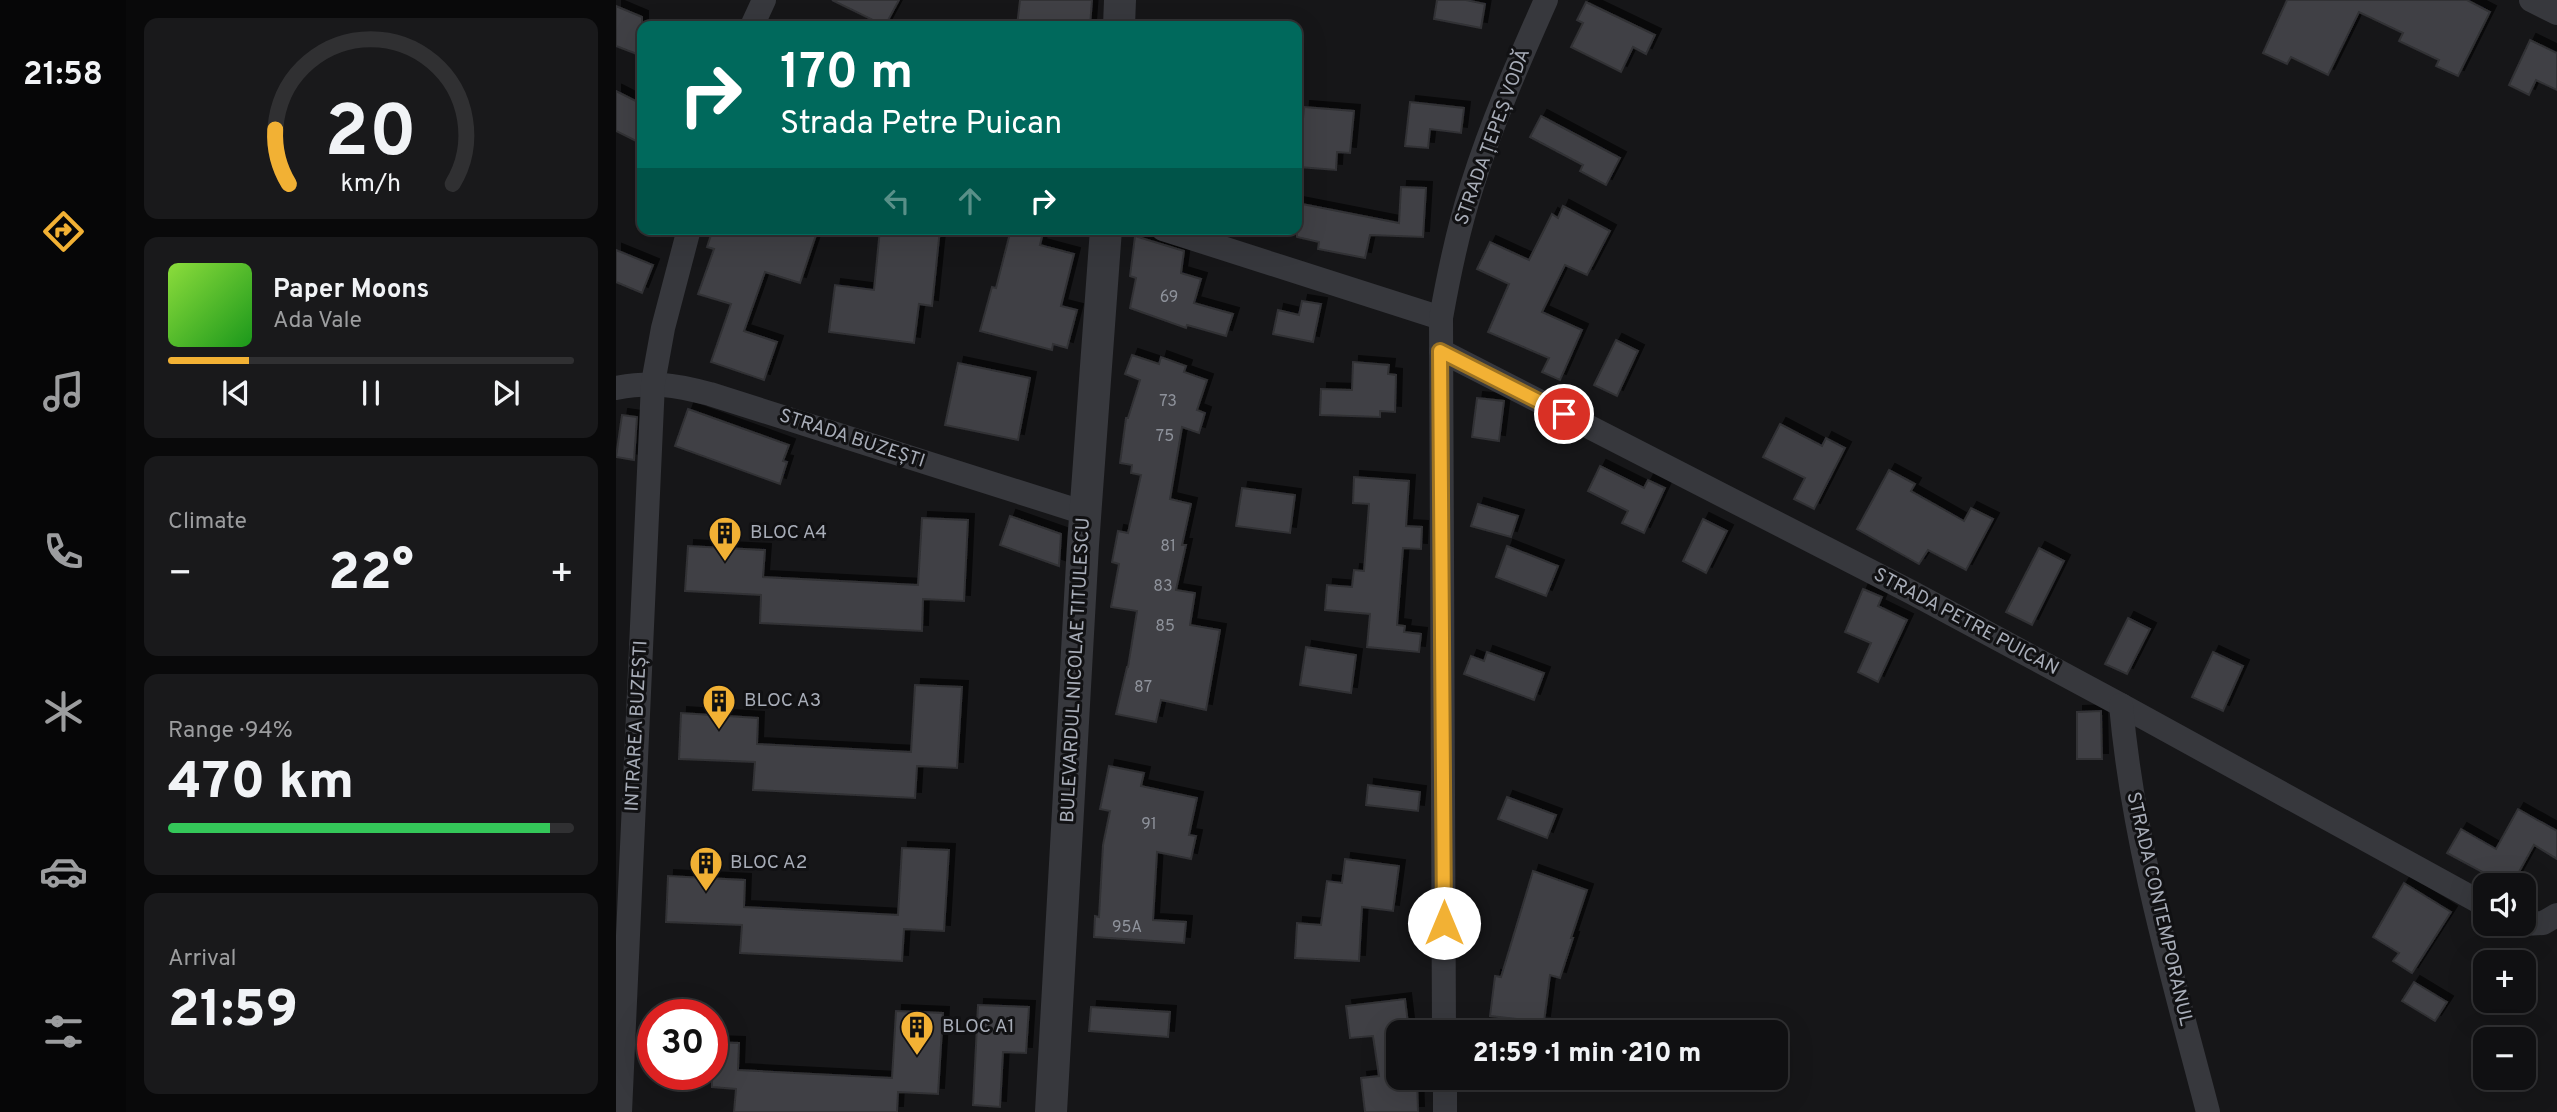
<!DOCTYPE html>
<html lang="en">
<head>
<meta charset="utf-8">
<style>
	:root { --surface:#101012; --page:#19191b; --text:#f1f3f6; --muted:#9c9d9f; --line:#303032; --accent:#f2b134 }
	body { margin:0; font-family:Overpass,sans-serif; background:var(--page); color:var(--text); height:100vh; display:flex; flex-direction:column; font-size:26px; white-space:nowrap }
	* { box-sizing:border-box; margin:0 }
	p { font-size:23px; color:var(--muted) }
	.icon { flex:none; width:38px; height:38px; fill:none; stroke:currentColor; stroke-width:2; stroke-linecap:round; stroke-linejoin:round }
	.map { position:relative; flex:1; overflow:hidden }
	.panel { display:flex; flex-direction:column; gap:18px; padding:18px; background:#09090a; width:490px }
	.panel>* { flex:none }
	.guide { position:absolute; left:21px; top:21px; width:665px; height:214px; border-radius:14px; box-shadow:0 7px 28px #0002,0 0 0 2px var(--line); background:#00695c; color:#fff; overflow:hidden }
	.tools { position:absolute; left:1857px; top:873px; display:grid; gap:14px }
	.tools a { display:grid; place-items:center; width:63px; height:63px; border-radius:14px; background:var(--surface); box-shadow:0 7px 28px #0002,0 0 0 2px var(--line); font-size:35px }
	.speed { position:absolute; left:21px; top:999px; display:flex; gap:14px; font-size:35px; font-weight:700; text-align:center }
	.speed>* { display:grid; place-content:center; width:91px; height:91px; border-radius:50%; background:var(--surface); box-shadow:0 7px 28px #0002,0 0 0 2px var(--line); line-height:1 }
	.speed .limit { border:10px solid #d22; background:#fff; color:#111 }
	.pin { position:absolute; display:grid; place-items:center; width:60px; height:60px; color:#fff; margin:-30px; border:4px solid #fff; border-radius:50%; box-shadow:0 2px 7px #0007 }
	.me { position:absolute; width:77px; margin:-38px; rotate:0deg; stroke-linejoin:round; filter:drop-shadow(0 0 5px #0008) }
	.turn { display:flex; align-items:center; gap:24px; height:147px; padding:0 28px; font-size:32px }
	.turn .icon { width:91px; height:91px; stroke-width:2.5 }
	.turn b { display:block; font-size:49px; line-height:60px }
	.lanes { display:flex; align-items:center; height:66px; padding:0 28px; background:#0003; justify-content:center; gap:35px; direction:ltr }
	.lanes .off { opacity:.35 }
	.big { font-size:52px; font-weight:800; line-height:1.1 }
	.panel .card { flex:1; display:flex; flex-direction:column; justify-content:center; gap:10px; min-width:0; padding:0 24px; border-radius:14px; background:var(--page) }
	.panel .dial { align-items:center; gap:0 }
	.dial svg { height:182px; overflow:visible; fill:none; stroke:var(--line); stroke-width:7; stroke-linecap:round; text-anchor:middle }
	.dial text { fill:var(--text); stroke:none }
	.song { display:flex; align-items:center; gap:21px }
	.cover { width:84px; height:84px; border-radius:10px; background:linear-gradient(135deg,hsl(90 70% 55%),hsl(120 70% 35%)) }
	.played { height:7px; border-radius:4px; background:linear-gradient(90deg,var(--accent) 20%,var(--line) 20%) }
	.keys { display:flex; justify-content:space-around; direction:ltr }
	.heat { display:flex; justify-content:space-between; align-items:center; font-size:38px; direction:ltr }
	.charge { height:10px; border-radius:5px; background:linear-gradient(90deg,#34c759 94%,var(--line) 0) }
	.trip { position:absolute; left:770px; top:1020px; width:402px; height:70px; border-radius:14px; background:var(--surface); box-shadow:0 7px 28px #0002,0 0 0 2px var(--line); font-weight:800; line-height:70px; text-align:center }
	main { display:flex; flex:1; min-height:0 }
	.dock { display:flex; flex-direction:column; width:126px; justify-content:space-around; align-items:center; background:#060607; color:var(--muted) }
	.dock .icon { width:49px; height:49px }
	.dock .current { color:var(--accent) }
	.dock b { font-size:32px; color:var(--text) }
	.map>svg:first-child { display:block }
</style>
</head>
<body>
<main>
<nav class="dock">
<b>21:58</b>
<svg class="icon current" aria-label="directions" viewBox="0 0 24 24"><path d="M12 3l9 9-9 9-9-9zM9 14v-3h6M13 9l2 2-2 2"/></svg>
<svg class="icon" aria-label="music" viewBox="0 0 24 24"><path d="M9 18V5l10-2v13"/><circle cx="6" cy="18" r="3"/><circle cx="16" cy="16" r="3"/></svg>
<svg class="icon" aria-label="phone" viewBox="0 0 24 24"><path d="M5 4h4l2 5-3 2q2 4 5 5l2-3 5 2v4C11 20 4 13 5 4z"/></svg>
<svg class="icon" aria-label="climate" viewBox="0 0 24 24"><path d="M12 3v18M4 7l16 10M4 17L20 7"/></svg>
<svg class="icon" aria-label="car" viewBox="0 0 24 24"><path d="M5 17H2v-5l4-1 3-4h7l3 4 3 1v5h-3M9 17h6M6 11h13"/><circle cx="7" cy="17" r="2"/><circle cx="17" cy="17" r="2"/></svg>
<svg class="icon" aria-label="filters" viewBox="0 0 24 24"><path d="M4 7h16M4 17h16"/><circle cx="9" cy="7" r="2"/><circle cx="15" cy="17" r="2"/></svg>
</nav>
<section class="panel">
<div class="card dial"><svg viewBox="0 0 100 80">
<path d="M14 69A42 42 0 1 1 86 69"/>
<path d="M14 69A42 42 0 0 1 8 45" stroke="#f2b134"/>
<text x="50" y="56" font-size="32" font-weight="700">20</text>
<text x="50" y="72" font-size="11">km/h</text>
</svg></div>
<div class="card">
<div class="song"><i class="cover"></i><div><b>Paper Moons</b><p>Ada Vale</p></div></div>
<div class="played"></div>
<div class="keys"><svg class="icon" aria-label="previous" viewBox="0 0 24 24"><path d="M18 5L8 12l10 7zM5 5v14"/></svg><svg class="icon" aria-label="pause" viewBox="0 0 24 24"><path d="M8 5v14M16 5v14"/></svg><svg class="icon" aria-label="next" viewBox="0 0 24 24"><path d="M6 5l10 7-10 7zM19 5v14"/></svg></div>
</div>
<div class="card"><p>Climate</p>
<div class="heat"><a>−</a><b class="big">22°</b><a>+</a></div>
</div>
<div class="card"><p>Range · 94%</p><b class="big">470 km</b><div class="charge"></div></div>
<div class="card"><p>Arrival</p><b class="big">21:59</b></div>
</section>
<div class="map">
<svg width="1941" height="1112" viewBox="0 0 1941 1112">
	<defs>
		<filter id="shadow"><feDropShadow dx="6" dy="-6" stdDeviation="0" flood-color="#0009"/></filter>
	</defs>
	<rect width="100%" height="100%" fill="#161618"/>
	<g fill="#404145" stroke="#303034" stroke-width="2" filter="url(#shadow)">
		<polygon points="216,0 283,0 269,26"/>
		<polygon points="404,0 476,0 474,26 401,26"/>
		<polygon points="821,0 850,0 869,4 865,28 818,19"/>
		<polygon points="1671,0 1851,0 1874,12 1842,76 1820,66 1823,60 1783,41 1787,33 1743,12 1712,75 1675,57 1671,64 1647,53"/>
		<polygon points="970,2 1039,35 1030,54 1017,47 1005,72 955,47 967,23 961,20"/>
		<polygon points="0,6 26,17 26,56 0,46"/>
		<polygon points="1914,40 1941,53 1941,90 1920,80 1913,95 1893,85"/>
		<polygon points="0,91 26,104 26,144 0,131"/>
		<polygon points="794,102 848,108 845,133 814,129 812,148 789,146"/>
		<polygon points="688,107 738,111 734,153 721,152 720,170 683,167"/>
		<polygon points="925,116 1004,158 990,185 964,171 967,165 914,137"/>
		<polygon points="785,187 810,188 807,237 754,235 749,258 702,249 703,242 681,237 681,203 783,223"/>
		<polygon points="947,206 994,231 971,275 949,265 926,312 966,330 944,380 926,372 933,358 872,332 893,284 861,269 874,242 913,260 936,214 942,218"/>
		<polygon points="97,229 202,229 184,283 149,272 128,331 161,342 148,380 95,362 115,304 82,294 98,249 91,247"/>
		<polygon points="264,229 324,229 316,306 303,304 298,343 213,332 219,285 258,290"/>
		<polygon points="395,229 410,229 427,233 424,245 458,254 445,306 461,310 451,348 437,344 436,350 364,331 376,287 380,288"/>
		<polygon points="519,236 568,251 565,273 585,279 578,303 617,314 610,336 571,325 570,328 514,308 520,278 514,276"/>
		<polygon points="0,250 37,265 26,293 0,282"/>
		<polygon points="686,301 705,304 697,342 657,334 662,310 683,315"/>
		<polygon points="1000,340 1022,351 1001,396 978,385"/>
		<polygon points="516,355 543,364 545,357 570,366 568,372 591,380 581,410 589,413 583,433 566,427 554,499 575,504 566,545 570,545 560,590 579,593 574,625 604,630 590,710 545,700 540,722 500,714 511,667 512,667 521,611 495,607 503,564 496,562 502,531 512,533 525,475 515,473 516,465 504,463 510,418 512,418 524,380 509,374"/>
		<polygon points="737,362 773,365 772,374 780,375 779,412 764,411 764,417 704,415 705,389 736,390"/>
		<polygon points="342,363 414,378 402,440 329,425"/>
		<polygon points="861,398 888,401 883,441 856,437"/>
		<polygon points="72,409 173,445 167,461 171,462 164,484 59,446"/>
		<polygon points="6,415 21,417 18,460 0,457"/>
		<polygon points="1164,424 1206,446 1210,438 1229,448 1198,509 1178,499 1189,478 1147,457"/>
		<polygon points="984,466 1028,488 1032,480 1049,488 1028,533 1006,523 1012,511 972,491"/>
		<polygon points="1273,470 1299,484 1295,491 1348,521 1355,508 1377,519 1350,570 1312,550 1303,564 1241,529"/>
		<polygon points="738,477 793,481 790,526 806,527 805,549 787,548 781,625 789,626 788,632 805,634 803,652 751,647 754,614 709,610 711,585 736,587 738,570 748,571 753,504 737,503"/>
		<polygon points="626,488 679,495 674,533 620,526"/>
		<polygon points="862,504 902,516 895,537 855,526"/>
		<polygon points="394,516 445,534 443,566 384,545"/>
		<polygon points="306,518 352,520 348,601 307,599 306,631 144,623 145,595 69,591 72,546 149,550 147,577 302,585"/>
		<polygon points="1087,519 1111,531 1090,573 1067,561"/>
		<polygon points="891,546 942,566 930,596 880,577"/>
		<polygon points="1423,548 1448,561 1416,625 1390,612"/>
		<polygon points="1247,589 1266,597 1262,606 1291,620 1262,682 1242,672 1255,643 1229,632"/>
		<polygon points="1512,618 1534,629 1511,674 1489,664"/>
		<polygon points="690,647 740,655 735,693 684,685"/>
		<polygon points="871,652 928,673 918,700 848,674 855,656 868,661"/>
		<polygon points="1597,652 1627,666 1607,711 1576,697"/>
		<polygon points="299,685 346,687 341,768 301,766 299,798 137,790 139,762 63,759 65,713 142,718 141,744 295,752"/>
		<polygon points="1485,711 1486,759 1461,759 1461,712"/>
		<polygon points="493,766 528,773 525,786 581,798 573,835 580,836 575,859 541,852 537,920 570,922 568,943 478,937 479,916 483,917 487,845 494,811 484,809"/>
		<polygon points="752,785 804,792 802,811 750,805"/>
		<polygon points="891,797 940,815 931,838 882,819"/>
		<polygon points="1902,809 1941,831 1941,859 1918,845 1898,881 1885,874 1881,880 1831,853 1845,829 1880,849"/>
		<polygon points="286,848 333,850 328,931 288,929 286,961 124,953 126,925 50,922 52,876 129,880 128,907 282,915"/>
		<polygon points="729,859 783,866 777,911 746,907 743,961 679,958 681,923 705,925 711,881 726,883"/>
		<polygon points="917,871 971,890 955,938 957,938 944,978 934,975 928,1022 874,1016 879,976 885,977"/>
		<polygon points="1788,883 1835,912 1796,973 1777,961 1783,953 1757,937"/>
		<polygon points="1798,982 1831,1002 1819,1021 1786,1001"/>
		<polygon points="789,999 793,1032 782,1032 782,1078 801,1078 802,1112 749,1112 745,1078 763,1076 757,1036 734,1038 730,1006"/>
		<polygon points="362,1005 413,1007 410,1053 387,1052 384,1107 357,1105"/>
		<polygon points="475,1007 554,1012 552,1037 473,1031"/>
		<polygon points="280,1011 327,1013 322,1094 282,1092 281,1112 118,1112 120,1089 96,1087 96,1042 123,1043 122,1070 276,1078"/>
	</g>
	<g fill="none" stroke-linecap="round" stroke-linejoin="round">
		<g stroke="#37383d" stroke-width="24">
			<polyline points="1915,0 1941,13"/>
			<polyline points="136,26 148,0"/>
			<polyline points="547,229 825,318"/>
			<polyline points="825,351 1295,592 1505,705 1869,905"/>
			<path d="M0,388C36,381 59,385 94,394L469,513"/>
			<path d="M1505,705C1517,843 1557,978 1592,1112"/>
			<polyline points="1908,924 1927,923 1941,915"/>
			<path d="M828,1032L825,318C833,273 842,229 856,186C876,122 903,61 930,0"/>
			<polyline points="829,1078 829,1112"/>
			<polyline points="4,1112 37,383 47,328 73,229"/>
		</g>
		<g stroke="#37383d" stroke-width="32">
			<polyline points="503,26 504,0"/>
			<polyline points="435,1112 467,545 490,229"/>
		</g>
	</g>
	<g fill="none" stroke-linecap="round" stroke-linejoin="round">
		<defs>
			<polyline id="route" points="828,923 824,351 948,414"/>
		</defs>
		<use href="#route" stroke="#9d7322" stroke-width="18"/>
		<use href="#route" stroke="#f2b134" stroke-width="12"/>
	</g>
	<defs>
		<symbol id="building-pin" viewBox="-11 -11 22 30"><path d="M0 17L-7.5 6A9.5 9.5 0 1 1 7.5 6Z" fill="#f2b134" stroke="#111113"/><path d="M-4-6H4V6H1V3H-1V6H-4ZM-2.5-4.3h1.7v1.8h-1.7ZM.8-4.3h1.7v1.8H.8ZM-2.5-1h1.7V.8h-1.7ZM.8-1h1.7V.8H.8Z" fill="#111"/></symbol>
	</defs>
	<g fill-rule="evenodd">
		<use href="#building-pin" x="90" y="514" width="38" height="52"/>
		<use href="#building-pin" x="84" y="682" width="38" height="52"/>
		<use href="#building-pin" x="71" y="844" width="38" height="52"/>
		<use href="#building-pin" x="282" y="1008" width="38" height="52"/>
	</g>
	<g text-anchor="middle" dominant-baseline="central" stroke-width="6" stroke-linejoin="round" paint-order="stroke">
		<g font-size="16" fill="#8e929b">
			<text x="553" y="298">69</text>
			<text x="552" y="402">73</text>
			<text x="549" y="437">75</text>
			<text x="552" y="547">81</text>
			<text x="547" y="587">83</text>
			<text x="549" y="627">85</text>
			<text x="527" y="688">87</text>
			<text x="533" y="825">91</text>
			<text x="511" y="928">95A</text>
		</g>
		<g font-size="19" fill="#a8adb8" stroke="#111113">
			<text transform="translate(877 137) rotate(-70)">STRADA ȚEPEȘ VODĂ</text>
			<text transform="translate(236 439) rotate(18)">STRADA BUZEȘTI</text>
			<text transform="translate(1350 622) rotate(28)">STRADA PETRE PUICAN</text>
			<text transform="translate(460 670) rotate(-87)">BULEVARDUL NICOLAE TITULESCU</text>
			<text transform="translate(21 726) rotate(-87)">INTRAREA BUZEȘTI</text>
			<text transform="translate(1543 909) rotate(77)">STRADA CONTEMPORANUL</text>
		</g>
		<g font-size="19" fill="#a8adb8" stroke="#111113" text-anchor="start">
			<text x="134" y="533">BLOC A4</text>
			<text x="128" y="701">BLOC A3</text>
			<text x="114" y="863">BLOC A2</text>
			<text x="326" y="1027">BLOC A1</text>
		</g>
	</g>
</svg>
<div class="tools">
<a><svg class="icon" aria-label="sound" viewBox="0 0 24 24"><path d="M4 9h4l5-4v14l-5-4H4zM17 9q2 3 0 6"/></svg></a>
<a>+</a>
<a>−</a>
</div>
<div class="speed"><div class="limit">30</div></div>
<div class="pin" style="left:948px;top:414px;background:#d93025"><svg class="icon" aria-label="arrive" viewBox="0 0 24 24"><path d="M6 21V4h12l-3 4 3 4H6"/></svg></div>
<svg class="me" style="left:828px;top:923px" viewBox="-20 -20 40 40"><circle r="19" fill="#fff"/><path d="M0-13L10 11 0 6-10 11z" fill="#f2b134"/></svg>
<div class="trip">21:59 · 1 min · 210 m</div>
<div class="guide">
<div class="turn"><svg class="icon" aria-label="right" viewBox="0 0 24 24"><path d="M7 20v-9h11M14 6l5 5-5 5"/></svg><div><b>170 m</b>Strada Petre Puican</div></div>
<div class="lanes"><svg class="icon off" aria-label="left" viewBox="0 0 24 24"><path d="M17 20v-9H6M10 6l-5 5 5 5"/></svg><svg class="icon off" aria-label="ahead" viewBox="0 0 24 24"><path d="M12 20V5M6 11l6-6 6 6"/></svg><svg class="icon" aria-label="right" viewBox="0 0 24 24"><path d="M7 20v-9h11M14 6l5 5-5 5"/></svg></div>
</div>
</div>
</main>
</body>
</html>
